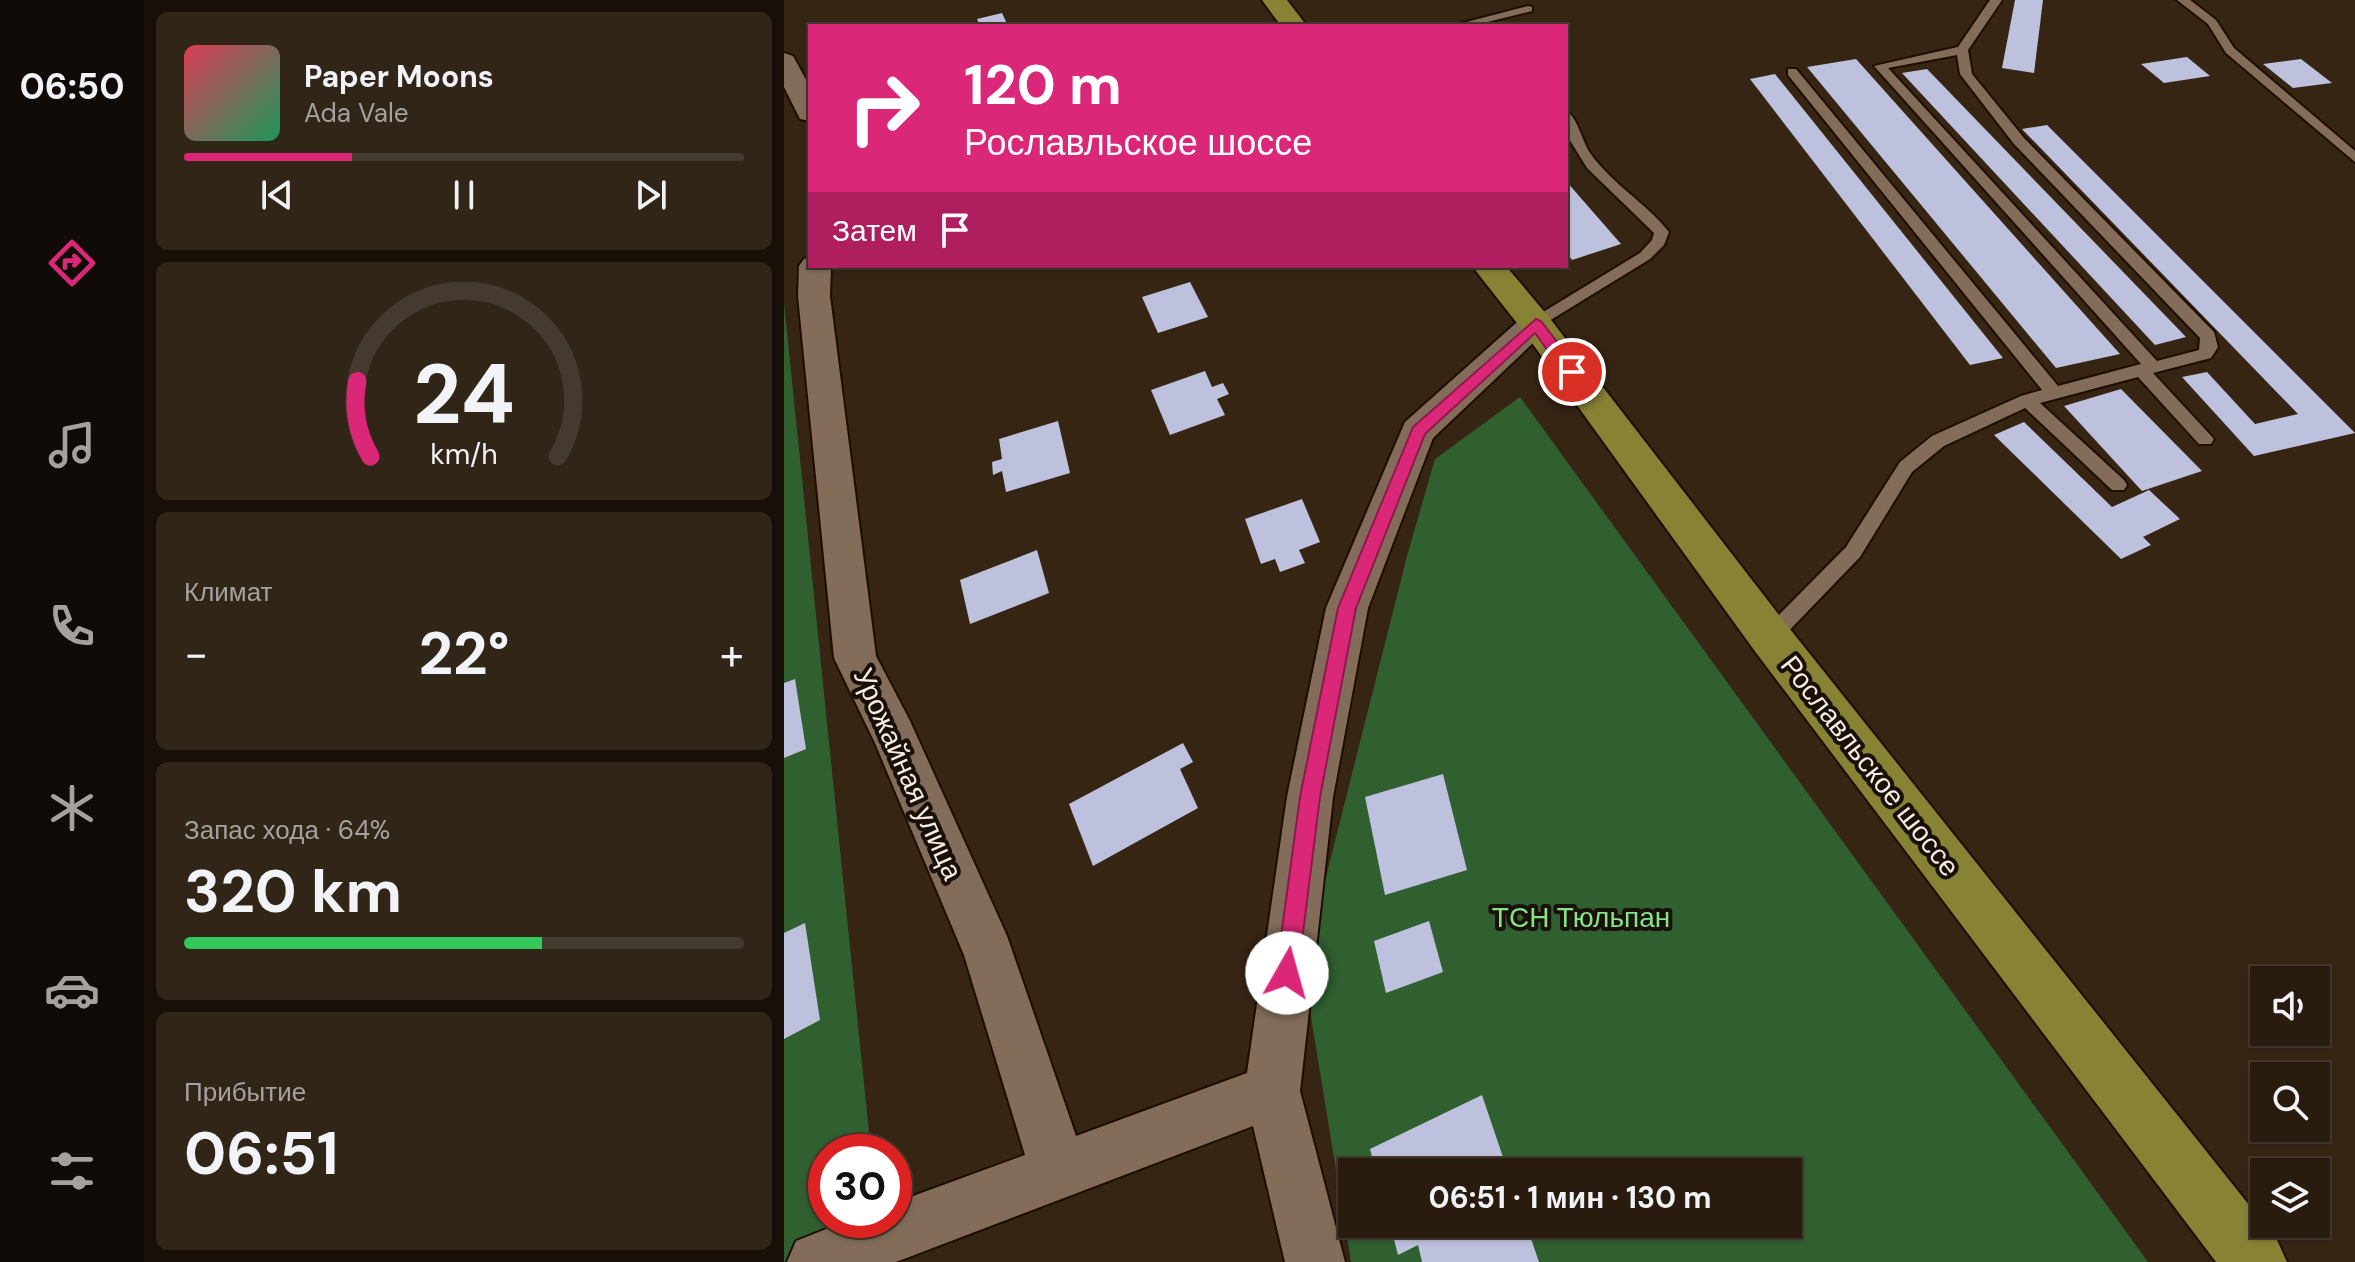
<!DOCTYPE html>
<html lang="ru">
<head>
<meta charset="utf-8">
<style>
	:root { --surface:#291c0f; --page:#312518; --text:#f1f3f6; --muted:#a5a19e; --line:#453a2f; --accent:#db2777 }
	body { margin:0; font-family:"DM Sans",sans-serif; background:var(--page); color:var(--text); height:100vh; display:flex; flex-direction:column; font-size:30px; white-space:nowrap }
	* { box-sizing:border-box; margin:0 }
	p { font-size:26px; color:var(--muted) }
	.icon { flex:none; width:44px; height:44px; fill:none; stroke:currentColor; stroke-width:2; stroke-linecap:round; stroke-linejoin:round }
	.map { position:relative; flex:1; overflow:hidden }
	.sheet { display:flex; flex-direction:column; gap:12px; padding:12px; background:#170f08; width:640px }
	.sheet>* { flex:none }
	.top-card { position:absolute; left:24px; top:24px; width:760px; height:244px; border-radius:0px; box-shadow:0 2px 6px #0004,0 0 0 2px var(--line); background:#db2777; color:#fff; overflow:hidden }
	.fabs { position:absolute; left:1466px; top:966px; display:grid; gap:16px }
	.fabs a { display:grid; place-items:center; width:80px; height:80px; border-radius:0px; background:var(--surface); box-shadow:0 2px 6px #0004,0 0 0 2px var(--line); font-size:40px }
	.speed { position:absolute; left:24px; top:1134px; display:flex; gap:16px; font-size:40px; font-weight:700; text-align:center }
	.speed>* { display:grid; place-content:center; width:104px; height:104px; border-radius:50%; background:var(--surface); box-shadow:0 2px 6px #0004,0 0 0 2px var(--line); line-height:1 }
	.speed .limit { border:12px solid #d22; background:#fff; color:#111 }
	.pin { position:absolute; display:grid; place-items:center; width:68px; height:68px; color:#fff; margin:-34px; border:4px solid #fff; border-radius:50%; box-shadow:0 2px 8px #0007 }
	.me { position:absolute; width:88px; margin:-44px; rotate:7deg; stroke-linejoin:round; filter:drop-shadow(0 0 6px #0008) }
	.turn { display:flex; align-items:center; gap:28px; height:168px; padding:0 24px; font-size:36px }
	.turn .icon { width:104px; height:104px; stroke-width:2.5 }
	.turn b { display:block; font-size:56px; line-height:68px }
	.then { display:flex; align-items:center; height:76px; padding:0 24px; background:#0003; gap:16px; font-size:30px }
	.big { font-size:60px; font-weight:700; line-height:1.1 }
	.sheet .widget { flex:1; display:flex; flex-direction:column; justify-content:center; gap:12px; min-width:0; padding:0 28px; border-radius:12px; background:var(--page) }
	.sheet .dial { align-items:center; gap:0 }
	.dial svg { height:208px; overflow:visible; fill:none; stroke:var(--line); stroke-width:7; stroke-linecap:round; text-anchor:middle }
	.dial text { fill:var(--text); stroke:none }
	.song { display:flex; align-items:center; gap:24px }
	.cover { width:96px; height:96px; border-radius:12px; background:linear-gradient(135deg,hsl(350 70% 55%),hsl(150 70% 35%)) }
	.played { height:8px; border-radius:4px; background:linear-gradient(90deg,var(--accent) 30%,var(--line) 30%) }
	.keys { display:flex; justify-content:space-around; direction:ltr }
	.heat { display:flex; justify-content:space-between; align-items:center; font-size:44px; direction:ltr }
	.charge { height:12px; border-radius:6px; background:linear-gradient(90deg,#34c759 64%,var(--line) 0) }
	.trip { position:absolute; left:554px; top:1158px; width:464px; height:80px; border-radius:0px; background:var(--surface); box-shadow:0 2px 6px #0004,0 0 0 2px var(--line); font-weight:700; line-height:80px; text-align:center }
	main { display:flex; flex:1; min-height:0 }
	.tabs { display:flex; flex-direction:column; width:144px; justify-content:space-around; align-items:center; background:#100b06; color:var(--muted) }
	.tabs .icon { width:56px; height:56px }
	.tabs .on { color:var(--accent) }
	.tabs b { font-size:36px; color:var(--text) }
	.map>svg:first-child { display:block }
</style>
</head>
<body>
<main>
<nav class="tabs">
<b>06:50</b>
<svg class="icon on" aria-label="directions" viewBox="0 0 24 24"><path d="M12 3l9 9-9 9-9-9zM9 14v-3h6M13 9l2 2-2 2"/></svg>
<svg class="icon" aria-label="music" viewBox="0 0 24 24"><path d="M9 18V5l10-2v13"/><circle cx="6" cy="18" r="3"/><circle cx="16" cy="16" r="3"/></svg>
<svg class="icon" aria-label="phone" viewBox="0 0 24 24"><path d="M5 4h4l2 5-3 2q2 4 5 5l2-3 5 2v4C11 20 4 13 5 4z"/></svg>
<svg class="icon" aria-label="climate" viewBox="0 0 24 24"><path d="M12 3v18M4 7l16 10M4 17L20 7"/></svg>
<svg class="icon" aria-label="car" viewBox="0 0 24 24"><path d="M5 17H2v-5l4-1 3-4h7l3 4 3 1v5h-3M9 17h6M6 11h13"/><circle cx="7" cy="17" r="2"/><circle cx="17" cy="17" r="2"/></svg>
<svg class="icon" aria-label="filters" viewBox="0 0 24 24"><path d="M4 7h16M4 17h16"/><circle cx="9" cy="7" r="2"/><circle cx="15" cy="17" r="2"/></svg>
</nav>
<section class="sheet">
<div class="widget">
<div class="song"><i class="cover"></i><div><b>Paper Moons</b><p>Ada Vale</p></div></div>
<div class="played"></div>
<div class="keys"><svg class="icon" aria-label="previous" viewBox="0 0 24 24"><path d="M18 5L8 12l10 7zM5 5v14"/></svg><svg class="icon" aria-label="pause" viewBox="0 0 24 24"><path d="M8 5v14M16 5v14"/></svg><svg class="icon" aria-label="next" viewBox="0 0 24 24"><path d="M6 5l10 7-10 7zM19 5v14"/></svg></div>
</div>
<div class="widget dial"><svg viewBox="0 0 100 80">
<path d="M14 69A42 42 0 1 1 86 69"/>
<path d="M14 69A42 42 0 0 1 9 40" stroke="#db2777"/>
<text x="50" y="56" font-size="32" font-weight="700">24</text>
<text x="50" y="72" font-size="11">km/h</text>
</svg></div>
<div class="widget"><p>Климат</p>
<div class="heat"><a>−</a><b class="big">22°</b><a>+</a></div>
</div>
<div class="widget"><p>Запас хода · 64%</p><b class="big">320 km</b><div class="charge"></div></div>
<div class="widget"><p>Прибытие</p><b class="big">06:51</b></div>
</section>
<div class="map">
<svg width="1571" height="1262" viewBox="0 0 1571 1262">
	<rect width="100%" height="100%" fill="#372514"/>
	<g fill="#305f30" fill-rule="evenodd">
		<polygon points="0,303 87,1152 42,1152 42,1220 94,1220 99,1262 0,1262"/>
		<path d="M736,397L1364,1262H567L519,968L623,556L651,459ZM568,1172H1004V1224H568Z"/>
	</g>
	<g fill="#bdc1dd">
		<polygon points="1231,0 1259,0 1250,73 1218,68"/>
		<polygon points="218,13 224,26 196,26 193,19"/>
		<polygon points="1403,57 1426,76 1380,83 1357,64"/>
		<polygon points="1072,59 1336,354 1272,368 1023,67"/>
		<polygon points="1517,59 1548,83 1509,88 1479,64"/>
		<polygon points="1143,69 1402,337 1371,345 1118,73"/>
		<polygon points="991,74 1219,358 1186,365 966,79"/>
		<polygon points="1263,125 1571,433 1470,456 1398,377 1423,372 1471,424 1514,414 1238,129"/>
		<polygon points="782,181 837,244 788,260 782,252"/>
		<polygon points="406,282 424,317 374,333 358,297"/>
		<polygon points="421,371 428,387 439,383 445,394 433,399 441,415 386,435 367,390"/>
		<polygon points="1337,389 1418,471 1358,491 1280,406"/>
		<polygon points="274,421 286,473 222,492 218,471 209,475 208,462 218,459 215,439"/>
		<polygon points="1240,422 1328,507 1365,490 1396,519 1359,537 1367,545 1337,559 1210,435"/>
		<polygon points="518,499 536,542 515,550 521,563 496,572 491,559 477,564 461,519"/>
		<polygon points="253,550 265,593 186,624 176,580"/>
		<polygon points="11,679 22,749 0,758 0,683"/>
		<polygon points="399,743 409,762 396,769 414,808 309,866 285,804"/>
		<polygon points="659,774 683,870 601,895 581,797"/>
		<polygon points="645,921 659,972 602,993 590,941"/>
		<polygon points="21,923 36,1020 0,1039 0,933"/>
		<polygon points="698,1095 724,1172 592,1172 586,1149"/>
		<polygon points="606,1224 742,1224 755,1262 638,1262 634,1245 614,1255"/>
	</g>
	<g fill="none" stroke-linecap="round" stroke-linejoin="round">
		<defs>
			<g id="lane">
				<path d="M1206,0H1218L1184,50L1188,74L1240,138L1430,332L1434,347L1427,358L1369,373L1430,439L1427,444H1415L1354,377L1256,403L1340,480L1343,485L1340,490H1328L1241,408L1160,446L1128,472L1076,557L993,643L986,646L979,643L976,637L979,631L1062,547L1116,462L1148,436L1237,396L1258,390L1004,75V69H1012L1274,386L1357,364L1090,66L1174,47ZM1173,55L1176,74L1230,144L1416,338L1415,350L1373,361L1104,68Z"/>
				<polygon points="1393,0 1406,0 1432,20 1450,48 1571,151 1571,162 1442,53 1424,24"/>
				<polygon points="744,6 748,7 748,11 687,26 667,26"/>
				<path d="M782,111C793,116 798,141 806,153C828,184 862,203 885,232L880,245L866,259L752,329L746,328V320L856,253L868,240L870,233L803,168L782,134Z"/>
			</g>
			<g id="street">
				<polygon points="0,53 9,56 26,87 26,121 16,119 0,87"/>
				<polygon points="26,257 26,266 47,266 46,296 92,656 126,721 223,936 292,1136 463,1073 503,797 542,608 621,422 740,316 752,313 764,316 769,324 649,438 584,608 549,797 516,1091 561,1262 501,1262 469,1126 112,1262 3,1262 12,1241 65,1220 110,1220 110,1203 241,1155 180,955 91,743 50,658 14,296 15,266 20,259"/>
			</g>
			<g id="primary">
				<polygon points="478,0 503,0 523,26 497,26"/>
				<polygon points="688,266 722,266 764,316 1002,624 1493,1240 1503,1262 1432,1262 970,650 740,332"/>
			</g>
		</defs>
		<use href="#lane" stroke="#1e0d01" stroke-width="4"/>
		<use href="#street" stroke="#1e0d01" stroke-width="4"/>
		<use href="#primary" stroke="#1e0d01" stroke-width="4"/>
		<use href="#lane" fill="#836d5a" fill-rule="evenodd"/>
		<use href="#street" fill="#836d5a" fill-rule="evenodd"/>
		<use href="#primary" fill="#888235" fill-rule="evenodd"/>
	</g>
	<polygon fill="#db2777" stroke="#8e194d" stroke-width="2" points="752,319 757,321 793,368 793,376 782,376 751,333 641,434 572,608 536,797 514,973 511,981 503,985 495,981 492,973 516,797 554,608 629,427"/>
	<g text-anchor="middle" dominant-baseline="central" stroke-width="8" stroke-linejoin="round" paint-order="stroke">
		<g font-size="28" fill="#f9ece2" stroke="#181009">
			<text transform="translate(1086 766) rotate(52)">Рославльское шоссе</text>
			<text transform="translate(124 774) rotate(66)">Урожайная улица</text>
		</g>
		<g font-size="28" fill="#85e385" stroke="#181009">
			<text x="797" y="917">ТСН Тюльпан</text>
		</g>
	</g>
</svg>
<div class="fabs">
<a><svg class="icon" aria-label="sound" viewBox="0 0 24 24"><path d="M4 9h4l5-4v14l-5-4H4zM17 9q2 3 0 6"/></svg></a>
<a><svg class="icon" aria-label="search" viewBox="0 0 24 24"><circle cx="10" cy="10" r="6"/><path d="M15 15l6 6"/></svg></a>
<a><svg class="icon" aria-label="layers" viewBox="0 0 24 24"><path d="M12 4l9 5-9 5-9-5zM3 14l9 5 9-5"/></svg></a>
</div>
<div class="speed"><div class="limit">30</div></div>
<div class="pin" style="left:788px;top:372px;background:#d93025"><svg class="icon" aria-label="arrive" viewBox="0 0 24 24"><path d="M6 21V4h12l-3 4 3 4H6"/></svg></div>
<svg class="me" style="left:503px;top:973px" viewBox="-20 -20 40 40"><circle r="19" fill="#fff"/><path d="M0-13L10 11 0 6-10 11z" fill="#db2777"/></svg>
<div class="trip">06:51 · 1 мин · 130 m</div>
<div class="top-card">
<div class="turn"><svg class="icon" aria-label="right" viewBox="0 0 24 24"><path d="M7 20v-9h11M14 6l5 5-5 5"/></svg><div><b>120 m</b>Рославльское шоссе</div></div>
<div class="then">Затем<svg class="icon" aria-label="arrive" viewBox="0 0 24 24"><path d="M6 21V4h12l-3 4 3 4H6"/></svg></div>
</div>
</div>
</main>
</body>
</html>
